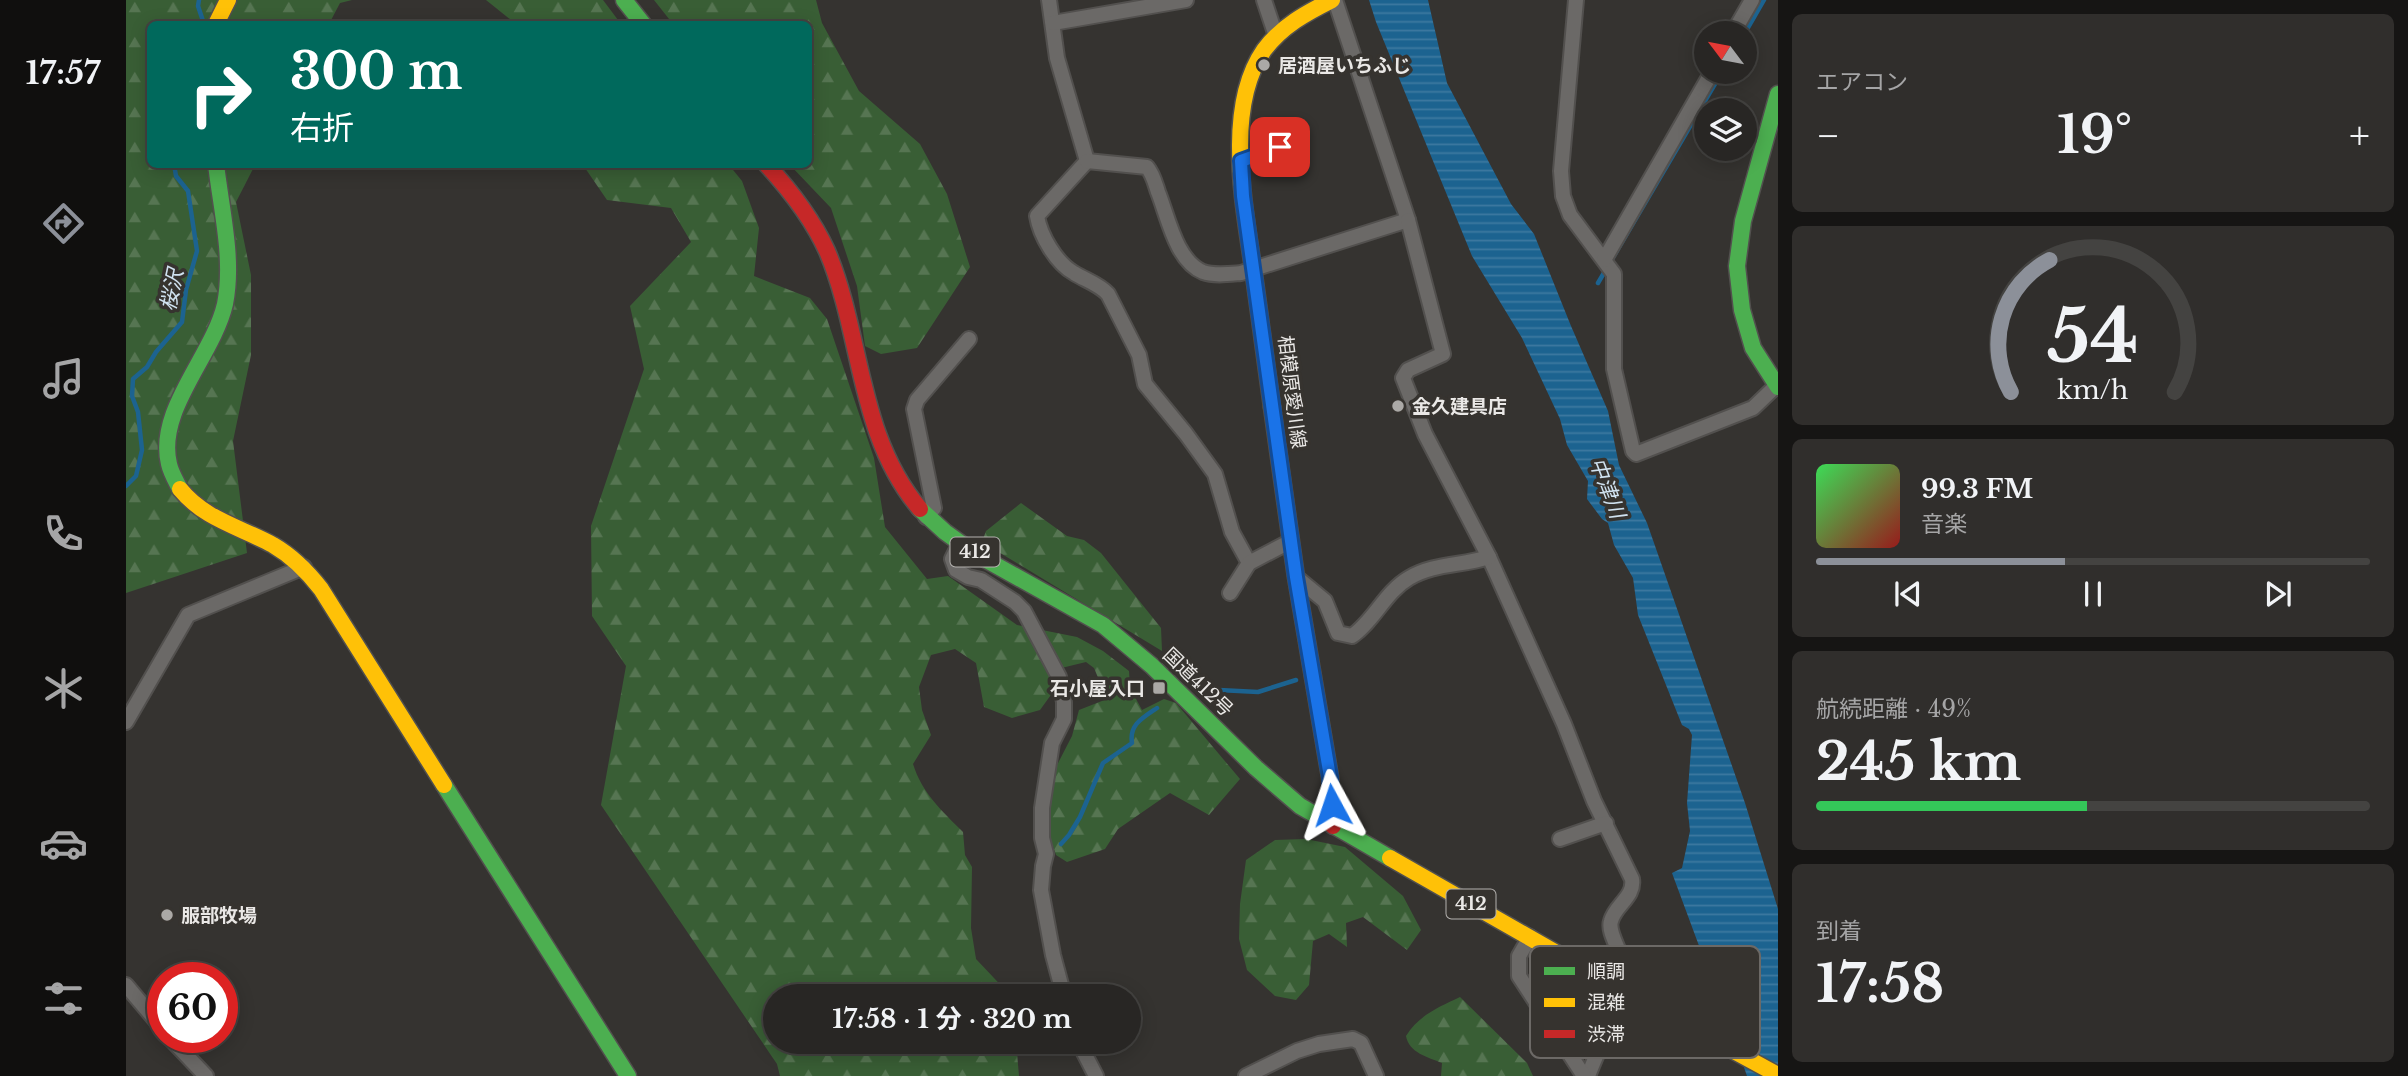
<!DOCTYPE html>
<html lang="ja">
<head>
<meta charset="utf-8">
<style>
	:root { --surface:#282624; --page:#302e2c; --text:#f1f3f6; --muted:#a5a5a6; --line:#444341; --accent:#8c9099 }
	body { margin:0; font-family:"Libre Baskerville","Noto Sans JP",serif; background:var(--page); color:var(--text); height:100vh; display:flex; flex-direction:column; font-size:26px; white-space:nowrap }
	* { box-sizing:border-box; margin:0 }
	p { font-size:23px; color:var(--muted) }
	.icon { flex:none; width:38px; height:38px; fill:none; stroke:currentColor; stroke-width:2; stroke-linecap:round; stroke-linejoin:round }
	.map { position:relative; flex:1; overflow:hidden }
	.side { display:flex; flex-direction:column; gap:14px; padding:14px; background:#161514; width:630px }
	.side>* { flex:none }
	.banner { position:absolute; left:21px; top:21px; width:665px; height:147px; border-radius:10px; box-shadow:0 4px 18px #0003,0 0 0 2px var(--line); background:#00695c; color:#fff; overflow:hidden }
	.needle { width:46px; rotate:302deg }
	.controls { position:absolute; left:1568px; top:21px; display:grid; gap:14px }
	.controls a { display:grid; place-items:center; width:63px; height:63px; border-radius:50%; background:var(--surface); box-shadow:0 4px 18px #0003,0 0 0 2px var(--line); font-size:35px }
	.speed { position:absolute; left:21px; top:962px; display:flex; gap:14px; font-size:35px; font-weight:700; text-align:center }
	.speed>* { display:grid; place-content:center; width:91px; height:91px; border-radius:50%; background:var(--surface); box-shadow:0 4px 18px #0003,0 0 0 2px var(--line); line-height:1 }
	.speed .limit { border:10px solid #d22; background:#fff; color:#111 }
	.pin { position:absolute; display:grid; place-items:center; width:60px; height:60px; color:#fff; margin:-30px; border-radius:14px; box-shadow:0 4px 10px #0006 }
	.me { position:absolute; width:77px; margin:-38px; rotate:355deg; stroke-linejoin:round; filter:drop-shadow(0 0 5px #0008) }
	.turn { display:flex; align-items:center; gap:24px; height:147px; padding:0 28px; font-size:32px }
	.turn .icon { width:91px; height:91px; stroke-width:2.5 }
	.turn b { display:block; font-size:49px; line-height:60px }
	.big { font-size:52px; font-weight:700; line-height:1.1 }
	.side .widget { flex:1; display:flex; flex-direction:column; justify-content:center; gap:10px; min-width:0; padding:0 24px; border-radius:10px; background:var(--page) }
	.side .dial { align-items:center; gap:0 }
	.dial svg { height:182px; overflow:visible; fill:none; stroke:var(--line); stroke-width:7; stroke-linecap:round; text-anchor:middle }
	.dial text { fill:var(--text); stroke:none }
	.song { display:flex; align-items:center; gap:21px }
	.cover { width:84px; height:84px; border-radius:10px; background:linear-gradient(135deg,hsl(130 70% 55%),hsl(0 70% 35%)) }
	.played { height:7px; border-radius:4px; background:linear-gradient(90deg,var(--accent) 45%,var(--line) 45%) }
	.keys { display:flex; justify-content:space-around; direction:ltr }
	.heat { display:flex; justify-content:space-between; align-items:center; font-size:38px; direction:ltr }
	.charge { height:10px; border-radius:5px; background:linear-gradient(90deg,#34c759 49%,var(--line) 0) }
	.trip { position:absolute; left:637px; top:984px; width:378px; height:70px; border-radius:35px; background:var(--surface); box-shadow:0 4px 18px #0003,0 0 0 2px var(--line); font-weight:700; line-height:70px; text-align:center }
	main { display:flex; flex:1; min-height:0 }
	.tab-bar { display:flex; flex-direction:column; width:126px; justify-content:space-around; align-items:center; background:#100f0e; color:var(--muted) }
	.tab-bar .icon { width:49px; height:49px }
	.tab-bar .current { color:var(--accent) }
	.tab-bar b { font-size:32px; color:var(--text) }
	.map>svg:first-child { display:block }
</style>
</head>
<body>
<main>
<nav class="tab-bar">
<b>17:57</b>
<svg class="icon current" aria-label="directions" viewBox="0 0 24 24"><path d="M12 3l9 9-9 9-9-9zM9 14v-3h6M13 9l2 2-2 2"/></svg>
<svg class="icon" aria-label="music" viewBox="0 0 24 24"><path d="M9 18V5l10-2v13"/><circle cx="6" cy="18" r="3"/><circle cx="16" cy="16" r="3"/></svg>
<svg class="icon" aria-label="phone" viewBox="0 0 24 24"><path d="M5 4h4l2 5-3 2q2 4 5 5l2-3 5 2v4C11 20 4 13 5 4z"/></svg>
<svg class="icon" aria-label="climate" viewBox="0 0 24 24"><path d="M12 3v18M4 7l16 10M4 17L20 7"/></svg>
<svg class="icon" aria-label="car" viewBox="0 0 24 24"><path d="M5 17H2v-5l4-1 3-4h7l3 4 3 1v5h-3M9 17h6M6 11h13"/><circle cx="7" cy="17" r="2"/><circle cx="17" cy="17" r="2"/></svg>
<svg class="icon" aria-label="filters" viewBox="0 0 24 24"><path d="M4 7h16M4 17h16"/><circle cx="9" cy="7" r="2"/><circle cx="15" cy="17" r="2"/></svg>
</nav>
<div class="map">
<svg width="1652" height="1076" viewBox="0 0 1652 1076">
	<defs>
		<pattern id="forest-firs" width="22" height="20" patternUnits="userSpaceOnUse" patternTransform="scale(1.75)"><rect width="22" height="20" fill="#395e35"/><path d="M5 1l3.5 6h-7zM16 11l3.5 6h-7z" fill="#567552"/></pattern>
		<pattern id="water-rules" width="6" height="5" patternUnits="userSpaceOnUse" patternTransform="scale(1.75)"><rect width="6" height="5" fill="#1c6390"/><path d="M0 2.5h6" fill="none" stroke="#3d79a0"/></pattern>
	</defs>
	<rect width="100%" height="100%" fill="#353330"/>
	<g fill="url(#forest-firs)">
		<polygon points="0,0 226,0 214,3 203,24 24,24 24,164 129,165 110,202 125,275 125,355 107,441 121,553 0,593"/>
		<polygon points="360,0 477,0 495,24 390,24"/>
		<polygon points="528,0 690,0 696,23 733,91 794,144 821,194 844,267 791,348 755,354 739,346 731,286 705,208 664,165 682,164 682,24 547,24"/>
		<path d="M457,165H603L616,181L633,228L628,276L684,298L701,319L748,458L759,527L801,579L822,576L891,625L951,637L977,651L1003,671L1004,688L1016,710L1038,699L1050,703L1114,779L1083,815L1044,793L992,829L979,849L941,862L930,855L921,829L930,767L946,736L953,710L981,699L968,668L960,662L923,671L927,692L914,710L886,718L858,707L850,663L829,649L805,655L793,687L796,710L805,735L787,764C796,793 816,811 837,832L839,855L846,867L845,928L850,959L885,996H649V1041H890L893,1076H654L651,1064L475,805L500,666L466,616L465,526L518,369L504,306L565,242L545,208L481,200Z"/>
		<polygon points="895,503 941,536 958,540 975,553 1035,628 1036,651 856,542 860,531"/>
		<polygon points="1180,839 1219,847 1277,896 1295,930 1281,950 1237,917 1220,923 1221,947 1203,934 1187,941 1183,985 1170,1000 1149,996 1121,970 1113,939 1114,904 1120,860 1149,840"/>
		<path d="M1334,997L1401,1063L1407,1076H1315L1316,1063C1302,1057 1283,1053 1280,1036C1293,1015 1313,1007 1334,997Z"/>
	</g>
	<polygon fill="url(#water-rules)" points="1243,0 1302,0 1321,83 1385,204 1408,234 1445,326 1482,411 1493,465 1521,523 1619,803 1652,909 1652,1076 1621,1076 1597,1007 1598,988 1582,970 1546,873 1556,868 1564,831 1561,803 1566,735 1563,729 1556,725 1512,615 1507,578 1488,545 1482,523 1476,519 1461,499 1462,481 1441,445 1434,419 1396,338 1346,256 1250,22"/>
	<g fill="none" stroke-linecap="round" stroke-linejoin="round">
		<g stroke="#1c6390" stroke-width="4.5">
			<polyline points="73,0 72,6 78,24"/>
			<polyline points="1619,33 1638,0"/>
			<polyline points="1472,283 1596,72"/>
			<polyline points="0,486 10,476 16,450 12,412 6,396 7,379 21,367 30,352 56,322 60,290 71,251 62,191 50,176 48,164"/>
			<polyline points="1093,690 1132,692 1170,680"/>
			<path d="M935,844L943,835L954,817L977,763L1006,743C1003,725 1016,718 1031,708"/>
		</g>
		<defs>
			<g id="street">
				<path d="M923,0L931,58L961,161L911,216C914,235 930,263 948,273C959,280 973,284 982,294L1013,355L1019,384L1060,434L1089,474L1106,532L1123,563"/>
				<polyline points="1138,0 1150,36"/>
				<polyline points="1450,0 1435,171 1437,196 1444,215 1488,274 1488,369 1507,451 1510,454 1627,408 1650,386"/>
				<polyline points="927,23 1060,0"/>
				<polyline points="1607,33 1626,0"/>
				<path d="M961,161L1021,167C1027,174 1029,183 1032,192C1042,217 1050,261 1077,272C1088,276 1103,274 1115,273L1282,220L1209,0"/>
				<polyline points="1115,161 1174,140"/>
				<polyline points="1478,260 1586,72"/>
				<polyline points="800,517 808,508 788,409 791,400 843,339"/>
				<polyline points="834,543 826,559 830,570 842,577 855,580 889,602 898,611 933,677 938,702 938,719 926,743 916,808 916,838 920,854 917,866 915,890 927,955 938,996"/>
				<path d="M1363,557L1438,724L1468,801L1506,879C1509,897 1489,905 1485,921C1481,933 1497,953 1497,967C1496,1004 1475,1042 1462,1076"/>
				<path d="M1170,577L1199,601L1212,633L1226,636C1248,621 1259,592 1283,578C1308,563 1336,566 1363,557L1299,434L1277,378L1282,370L1317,354L1282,220"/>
				<polyline points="1104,593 1123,563 1165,541"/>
				<polyline points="0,722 62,615 178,567"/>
				<polyline points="1434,839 1480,823"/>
				<polyline points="1404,937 1393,956 1393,976 1458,1076"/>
				<polyline points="0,985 37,1029"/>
				<polyline points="44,1038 80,1076"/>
				<polyline points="952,1041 970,1076"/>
				<polyline points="1120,1076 1171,1051 1193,1044 1227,1039 1235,1043 1250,1076"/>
			</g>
			<g id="fast">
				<polyline points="498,0 517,24"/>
				<polyline points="1652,94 1617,221 1611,266 1616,310 1627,348 1652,387"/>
				<path d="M54,489C50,481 45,473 43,464C30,410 87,356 99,304C108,259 95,209 90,164"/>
				<polyline points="794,509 819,532 848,553 977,625 1026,666 1130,768 1174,806 1264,858"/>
				<polyline points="318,785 502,1076"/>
			</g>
			<g id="slow">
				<polyline points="90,24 102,0"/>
				<path d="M1146,407C1140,363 1134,319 1128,275C1119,209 1097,109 1138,50C1156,26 1180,13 1206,0"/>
				<path d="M54,489C78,519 114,527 147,545C166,556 181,571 195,589L318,785"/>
				<polyline points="1264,858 1483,983"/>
			</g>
			<g id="jam">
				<path d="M640,164C664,190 686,218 701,251C737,336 731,435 794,509"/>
				<polyline points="1146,407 1170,577 1204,777 1207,826"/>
			</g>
		</defs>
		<use href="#street" stroke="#52504e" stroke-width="18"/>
		<use href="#fast" stroke="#52504e" stroke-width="19"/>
		<use href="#slow" stroke="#52504e" stroke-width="19"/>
		<use href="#jam" stroke="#52504e" stroke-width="19"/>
		<use href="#street" stroke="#6b6967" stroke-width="14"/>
		<use href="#fast" stroke="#4caf50" stroke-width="16"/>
		<use href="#slow" stroke="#ffc107" stroke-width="16"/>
		<use href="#jam" stroke="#c62828" stroke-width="16"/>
		<defs>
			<polyline id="slow-bridge" points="1483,983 1652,1075"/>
		</defs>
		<use href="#slow-bridge" stroke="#52504e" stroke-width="19" stroke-linecap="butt"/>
		<use href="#slow-bridge" stroke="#ffc107" stroke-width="16"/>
	</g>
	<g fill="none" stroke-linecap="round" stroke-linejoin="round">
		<defs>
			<polyline id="route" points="1154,147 1115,161 1117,196 1170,577 1204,777 1206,805"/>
		</defs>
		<use href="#route" stroke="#114b97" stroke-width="18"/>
		<use href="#route" stroke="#1a73e8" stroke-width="12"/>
	</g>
	<g fill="#aba9a6" stroke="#36332f" stroke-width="2.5">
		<circle cx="1138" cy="65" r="7"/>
		<circle cx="1272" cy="406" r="7"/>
		<rect x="1026" y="681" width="14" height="14" rx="3.5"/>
		<circle cx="41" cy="915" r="7"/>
	</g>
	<g text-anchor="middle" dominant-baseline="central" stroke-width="7" stroke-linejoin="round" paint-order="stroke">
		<g fill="#36332f" stroke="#b4b2af" stroke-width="2">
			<rect x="824.5" y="537.5" width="49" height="29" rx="5"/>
			<rect x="1320.5" y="889.5" width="49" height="29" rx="5"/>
		</g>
		<g font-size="18" font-weight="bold" fill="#eae8e6">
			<text x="849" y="552">412</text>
			<text x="1345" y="904">412</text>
		</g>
		<g font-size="19" font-weight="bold" fill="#eae8e6" stroke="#36332f" text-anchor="start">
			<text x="1152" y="65">居酒屋いちふじ</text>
			<text x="1286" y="406">金久建具店</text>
			<text x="1019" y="688" text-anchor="end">石小屋入口</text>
			<text x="55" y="915">服部牧場</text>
		</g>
		<g font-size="19" fill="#eae8e6" stroke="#36332f">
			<text transform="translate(1166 392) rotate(83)">相模原愛川線</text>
			<text transform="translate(1072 682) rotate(44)">国道412号</text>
		</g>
		<g font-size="21" font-style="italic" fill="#d0e2f0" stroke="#36332f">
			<text transform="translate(46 290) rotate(-78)">桜沢</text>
			<text transform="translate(1481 488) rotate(69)">中津川</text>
		</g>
	</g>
	<rect x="1404" y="946" width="230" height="112" rx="10" fill="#36332f" stroke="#6c6966" stroke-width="2"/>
	<rect x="1418" y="967" width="31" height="8" fill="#4caf50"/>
	<rect x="1418" y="998" width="31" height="9" fill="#ffc107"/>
	<rect x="1418" y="1030" width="31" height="8" fill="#c62828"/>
	<g font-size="19" fill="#eae8e6">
		<text x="1461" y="978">順調</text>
		<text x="1461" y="1009">混雑</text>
		<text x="1461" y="1041">渋滞</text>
	</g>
</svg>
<div class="controls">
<a><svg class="needle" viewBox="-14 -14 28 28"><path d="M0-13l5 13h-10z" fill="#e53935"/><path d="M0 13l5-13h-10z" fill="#a5a5a6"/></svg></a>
<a><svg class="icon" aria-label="layers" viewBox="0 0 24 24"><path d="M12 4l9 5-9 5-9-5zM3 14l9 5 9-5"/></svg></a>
</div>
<div class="speed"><div class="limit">60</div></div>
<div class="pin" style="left:1154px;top:147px;background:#d93025"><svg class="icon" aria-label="arrive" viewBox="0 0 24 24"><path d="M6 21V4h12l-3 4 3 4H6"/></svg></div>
<svg class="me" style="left:1206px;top:805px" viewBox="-20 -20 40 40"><path d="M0-17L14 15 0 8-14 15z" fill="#1a73e8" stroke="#fff" stroke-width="4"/></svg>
<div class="trip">17:58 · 1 分 · 320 m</div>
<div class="banner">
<div class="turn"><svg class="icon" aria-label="right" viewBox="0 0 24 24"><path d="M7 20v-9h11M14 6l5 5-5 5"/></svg><div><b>300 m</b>右折</div></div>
</div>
</div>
<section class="side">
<div class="widget"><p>エアコン</p>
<div class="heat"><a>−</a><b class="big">19°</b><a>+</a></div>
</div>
<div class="widget dial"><svg viewBox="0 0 100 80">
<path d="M14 69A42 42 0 1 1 86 69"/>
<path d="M14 69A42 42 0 0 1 31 11" stroke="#8c9099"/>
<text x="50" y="56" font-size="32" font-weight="700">54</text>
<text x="50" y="72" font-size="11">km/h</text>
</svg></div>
<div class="widget">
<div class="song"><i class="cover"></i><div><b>99.3 FM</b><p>音楽</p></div></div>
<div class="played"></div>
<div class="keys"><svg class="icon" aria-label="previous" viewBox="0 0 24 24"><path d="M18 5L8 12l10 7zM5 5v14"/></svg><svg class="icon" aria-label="pause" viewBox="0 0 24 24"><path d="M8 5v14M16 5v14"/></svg><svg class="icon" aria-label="next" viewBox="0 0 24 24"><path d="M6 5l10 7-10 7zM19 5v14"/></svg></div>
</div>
<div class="widget"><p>航続距離 · 49%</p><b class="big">245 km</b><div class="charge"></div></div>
<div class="widget"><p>到着</p><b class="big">17:58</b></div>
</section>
</main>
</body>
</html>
